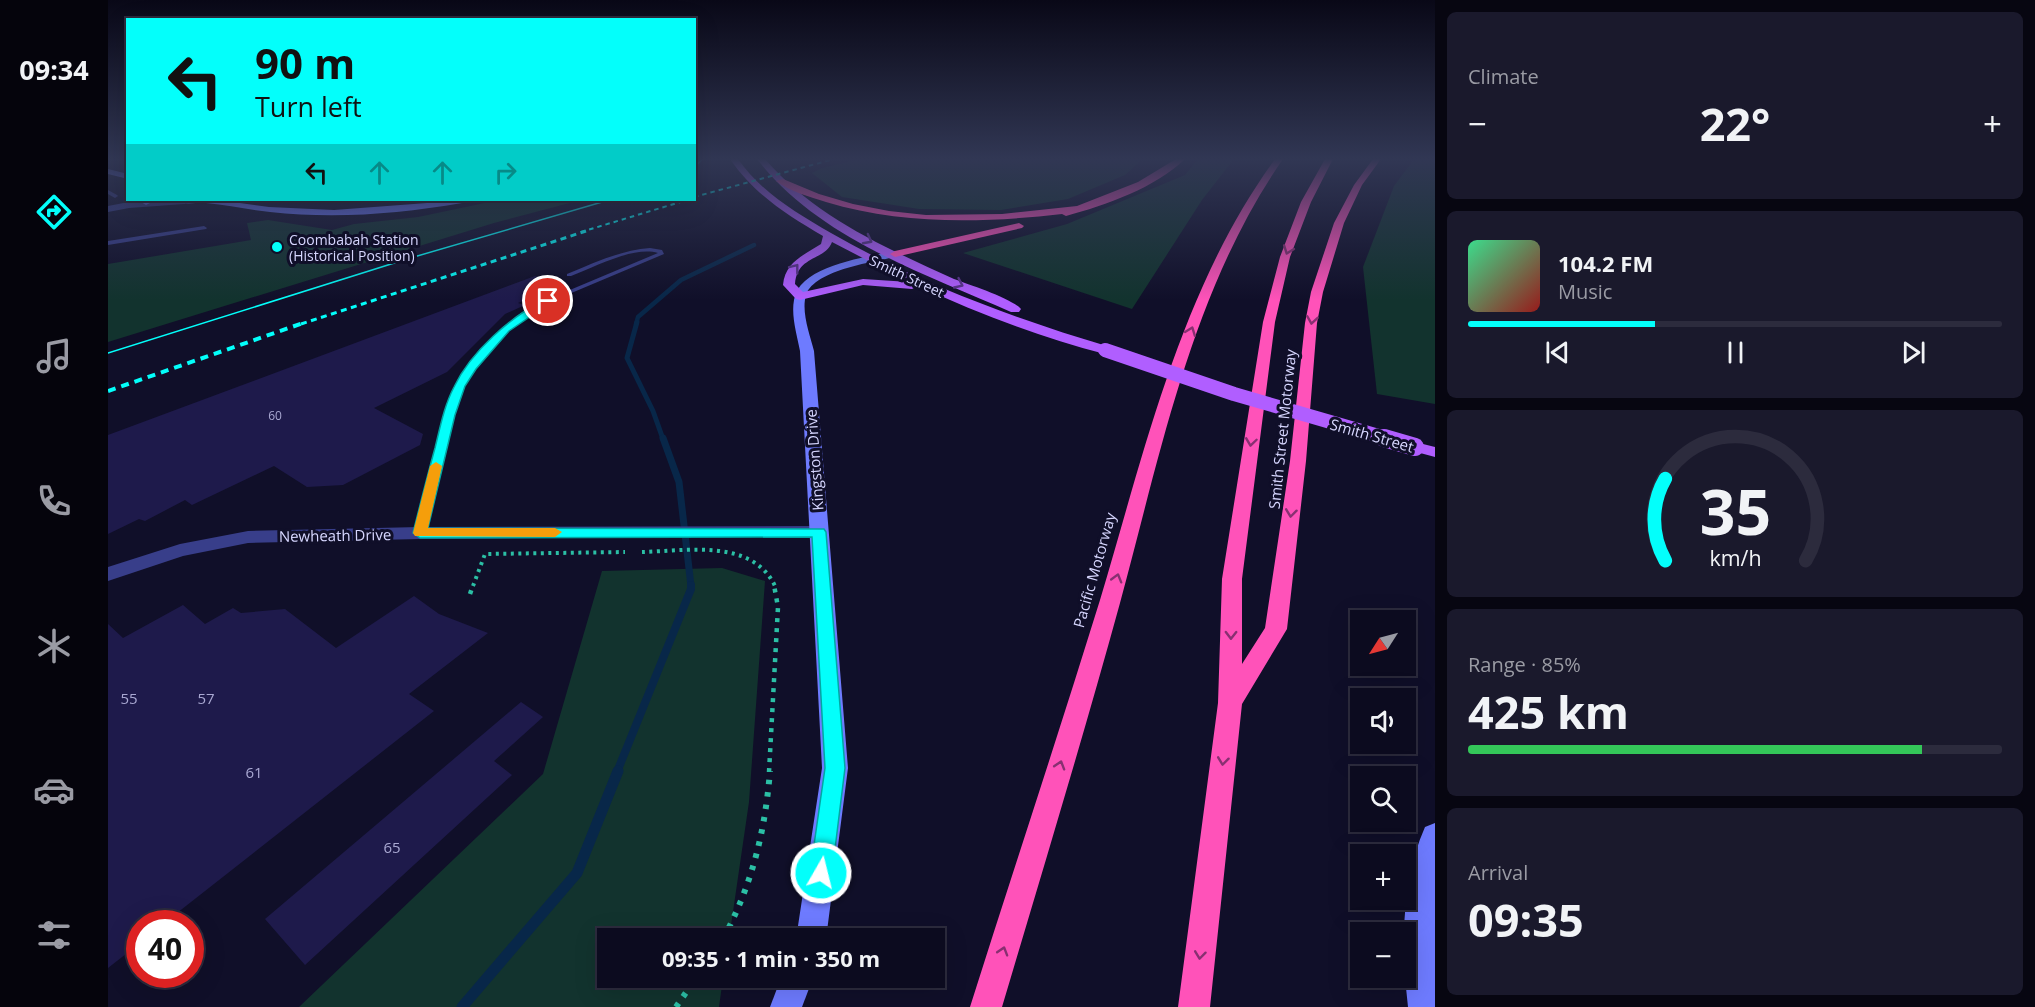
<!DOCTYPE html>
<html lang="en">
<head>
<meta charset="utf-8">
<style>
	:root { --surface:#0c0b1f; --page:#1a192c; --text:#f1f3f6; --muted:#9a9ba4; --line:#2c2b3d; --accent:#03fffb }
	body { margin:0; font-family:"Open Sans",sans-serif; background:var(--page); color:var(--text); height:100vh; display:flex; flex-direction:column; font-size:22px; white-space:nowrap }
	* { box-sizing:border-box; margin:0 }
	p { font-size:20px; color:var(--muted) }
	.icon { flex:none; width:33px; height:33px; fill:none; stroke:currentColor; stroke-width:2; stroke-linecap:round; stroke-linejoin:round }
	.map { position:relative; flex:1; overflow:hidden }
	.side { display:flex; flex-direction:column; gap:12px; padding:12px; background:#070611; width:600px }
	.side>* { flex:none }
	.hud { position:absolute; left:18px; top:18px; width:570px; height:183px; border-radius:0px; box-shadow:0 6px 24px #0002,0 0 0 2px var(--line); background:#03fffb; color:#111; overflow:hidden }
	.needle { width:39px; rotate:234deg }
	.buttons { position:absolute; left:1242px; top:610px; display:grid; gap:12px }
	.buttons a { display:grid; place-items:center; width:66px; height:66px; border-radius:0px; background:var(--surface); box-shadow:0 6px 24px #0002,0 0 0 2px var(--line); font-size:30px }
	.speed { position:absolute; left:18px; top:910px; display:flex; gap:12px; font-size:30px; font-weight:700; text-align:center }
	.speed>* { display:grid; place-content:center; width:78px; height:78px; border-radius:50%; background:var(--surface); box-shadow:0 6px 24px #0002,0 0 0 2px var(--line); line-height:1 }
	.speed .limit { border:9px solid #d22; background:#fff; color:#111 }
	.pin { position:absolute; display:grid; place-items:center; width:51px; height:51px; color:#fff; margin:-26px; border:3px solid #fff; border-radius:50%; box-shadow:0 2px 6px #0007 }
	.me { position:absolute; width:66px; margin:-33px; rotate:8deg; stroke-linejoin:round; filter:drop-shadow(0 0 4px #0008) }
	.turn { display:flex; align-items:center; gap:21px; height:126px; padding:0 30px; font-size:27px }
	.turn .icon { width:78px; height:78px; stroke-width:2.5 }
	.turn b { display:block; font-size:42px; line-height:51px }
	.lanes { display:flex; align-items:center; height:57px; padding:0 30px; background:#0003; justify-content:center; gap:30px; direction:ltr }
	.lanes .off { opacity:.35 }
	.big { font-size:45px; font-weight:700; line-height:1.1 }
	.side .card { flex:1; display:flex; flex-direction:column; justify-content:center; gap:9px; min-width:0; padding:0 21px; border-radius:9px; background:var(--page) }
	.side .dial { align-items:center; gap:0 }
	.dial svg { height:156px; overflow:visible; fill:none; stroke:var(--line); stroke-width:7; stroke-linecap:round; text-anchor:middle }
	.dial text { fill:var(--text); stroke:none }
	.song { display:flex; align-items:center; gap:18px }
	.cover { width:72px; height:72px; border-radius:9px; background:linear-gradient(135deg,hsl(150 70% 55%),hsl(0 70% 35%)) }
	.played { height:6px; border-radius:3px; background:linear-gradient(90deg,var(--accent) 35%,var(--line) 35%) }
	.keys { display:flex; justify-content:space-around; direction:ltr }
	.heat { display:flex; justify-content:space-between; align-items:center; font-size:33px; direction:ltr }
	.charge { height:9px; border-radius:4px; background:linear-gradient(90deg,#34c759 85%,var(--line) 0) }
	.trip { position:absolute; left:489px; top:928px; width:348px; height:60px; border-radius:0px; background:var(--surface); box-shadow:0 6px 24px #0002,0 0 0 2px var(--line); font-weight:700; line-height:60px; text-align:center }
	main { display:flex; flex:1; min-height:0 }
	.tabs { display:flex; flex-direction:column; width:108px; justify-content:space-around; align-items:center; background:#05040c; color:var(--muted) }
	.tabs .icon { width:42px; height:42px }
	.tabs .active { color:var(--accent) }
	.tabs b { font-size:27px; color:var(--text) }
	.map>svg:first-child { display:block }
</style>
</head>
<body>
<main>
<nav class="tabs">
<b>09:34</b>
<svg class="icon active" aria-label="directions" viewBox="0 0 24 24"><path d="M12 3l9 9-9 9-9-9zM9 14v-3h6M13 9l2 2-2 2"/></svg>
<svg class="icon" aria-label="music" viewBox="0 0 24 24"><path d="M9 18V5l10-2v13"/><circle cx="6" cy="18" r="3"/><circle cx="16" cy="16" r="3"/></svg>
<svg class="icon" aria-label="phone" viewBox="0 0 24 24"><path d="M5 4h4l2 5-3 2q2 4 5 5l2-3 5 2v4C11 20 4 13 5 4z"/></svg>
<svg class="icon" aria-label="climate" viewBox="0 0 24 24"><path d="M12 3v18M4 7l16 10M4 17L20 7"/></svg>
<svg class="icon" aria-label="car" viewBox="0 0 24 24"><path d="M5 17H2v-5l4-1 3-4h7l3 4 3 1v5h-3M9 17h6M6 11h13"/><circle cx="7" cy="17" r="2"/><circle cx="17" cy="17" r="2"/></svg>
<svg class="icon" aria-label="filters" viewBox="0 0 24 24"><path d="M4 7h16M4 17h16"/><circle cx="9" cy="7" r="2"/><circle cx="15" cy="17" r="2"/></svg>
</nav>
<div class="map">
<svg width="1327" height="1007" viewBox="0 0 1327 1007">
	<rect width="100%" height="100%" fill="#100f29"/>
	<g fill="#12332e">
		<polygon points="752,159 1035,159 1017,175 960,199 893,210 811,209 734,197 704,173 714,168"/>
		<polygon points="1090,159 1126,159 1094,200 1024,309 855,253 959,224 1077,175"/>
		<polygon points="1306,159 1327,159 1327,404 1269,394 1255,267 1286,186"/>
		<polygon points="391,200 473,200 386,223 0,342 0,264 143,240 139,223 160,220 224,230 246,224 310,217"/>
		<polygon points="614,568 657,581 641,802 621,939 500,939 500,978 615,978 611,1007 191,1007 435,774 494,571"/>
	</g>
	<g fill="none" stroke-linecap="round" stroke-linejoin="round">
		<polyline stroke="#082749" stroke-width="4.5" points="528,324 530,317 573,280 646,245"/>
		<polyline stroke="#082749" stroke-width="5" points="529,322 519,358 545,411 555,439"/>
		<polyline stroke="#082749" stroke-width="7" points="555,438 571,482 583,586"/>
		<polyline stroke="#082749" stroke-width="8" points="509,772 583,589 583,585"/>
		<polyline stroke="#082749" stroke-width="11" points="354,1007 469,873 510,771"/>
	</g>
	<g fill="#1e1a4b">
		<polygon points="427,276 453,285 410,303 417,305 397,314 339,372 266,408 315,434 312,445 235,485 199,487 166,466 84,505 77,500 37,521 31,519 0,534 0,435"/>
		<polygon points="306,596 331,614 380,633 301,694 326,711 55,924 32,924 32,943 0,968 0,624 15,638 75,605 97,624 125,608 133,613 177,609 228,648"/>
		<polygon points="413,702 435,717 386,761 404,775 197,965 157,919"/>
	</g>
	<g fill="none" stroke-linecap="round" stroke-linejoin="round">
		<g stroke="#2bbfa5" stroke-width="4" stroke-dasharray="3 4.5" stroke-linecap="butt">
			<path d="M534,552C578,551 644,538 667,586"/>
			<polyline points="365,586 377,554 517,552"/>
		</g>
		<g stroke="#2bbfa5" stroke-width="4.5" stroke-dasharray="4 6" stroke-linecap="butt">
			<polyline points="362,594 365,585"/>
			<polyline points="661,772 670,607 666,585"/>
		</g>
		<g stroke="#2bbfa5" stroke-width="6" stroke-dasharray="4.5 8" stroke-linecap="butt">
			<path d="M615,939C644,885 657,832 662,771"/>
			<polyline points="568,1007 588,978"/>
		</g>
		<g fill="#383e8a" fill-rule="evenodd">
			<polygon points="0,190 9,195 10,196 7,198 0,194"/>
			<polygon points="96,226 99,228 98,229 0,245 0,241"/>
			<path d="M542,248L554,250L556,254L442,302L423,314L401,331L367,369L355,386L345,415L318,533L316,536H308L306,533L337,415L347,386L361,365L395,327L417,310L438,300L550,253C525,246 487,267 463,276H459V274C486,263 513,250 542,248Z"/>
		</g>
		<g fill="#383e8a" fill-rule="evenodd">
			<polygon points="31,200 80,200 81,201 76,204 21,208 0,212 0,206"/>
			<polygon points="711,526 718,528 720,532 718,536 312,539 140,543 75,556 0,581 0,567 72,544 140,531 312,527"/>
		</g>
		<g fill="#6e7bff" fill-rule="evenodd">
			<polygon points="0,169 20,174 20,179 0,174"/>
			<polygon points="36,200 48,200 38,205 33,202"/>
			<path d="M67,200H110L161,207L226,210L359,200L354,203C290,214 227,219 162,212C141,210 120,205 98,203C89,202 75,206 67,200Z"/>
			<path d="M787,251L792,254L791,256C768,262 707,269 698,295C693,312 702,335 706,351L740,768L718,939H688L714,768L692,351C689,335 683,316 686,300C691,265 760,257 787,251Z"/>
			<path d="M1327,823V1007H1300L1297,978L1298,933H1296C1297,896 1302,861 1317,827Z"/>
			<polygon points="673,978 705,978 694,1007 662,1007"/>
		</g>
		<g fill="#b05eff" fill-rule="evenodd">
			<path d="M622,159H630C653,192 688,213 723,233C810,283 905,318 1002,347L1004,350L997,354C933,338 870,313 810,286L804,289L755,285L692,300L688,299L675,285C677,262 696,255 713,244L715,236C679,215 646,194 622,159ZM724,242L801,282L755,279L695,292L687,284C689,255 717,261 724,242Z"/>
			<path d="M649,159H657C707,217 778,248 846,279C862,285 903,298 913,309L911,312H903C815,273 710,238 649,159Z"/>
			<polygon points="1307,442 1327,447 1327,457 1301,450 1299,447"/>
		</g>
		<g fill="#ff52b9" fill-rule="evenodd">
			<path d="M1068,159H1077C1047,188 998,205 958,216L954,214C874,223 795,225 718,202C702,197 681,191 668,181L675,179L711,194L745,204L781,211L818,215L894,214L969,206L1030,182Z"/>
			<path d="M1167,159H1175C1084,290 1053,452 1012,603C975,738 934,872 894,1007H862C905,871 950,736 992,600C1037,450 1073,288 1167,159Z"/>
			<polygon points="1217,159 1225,159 1203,202 1182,257 1167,322 1134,579 1134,664 1157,628 1182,461 1197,323 1203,292 1226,223 1246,185 1265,159 1273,159 1254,185 1236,223 1215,292 1209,323 1198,461 1179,629 1134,704 1102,1007 1070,1007 1110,703 1114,579 1155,322 1172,257 1193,202"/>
			<polygon points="911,223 916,226 914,228 787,257 782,254 787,251"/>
		</g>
		<g stroke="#03fffb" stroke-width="1.5">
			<polyline points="586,167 595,159"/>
			<polyline points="0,353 299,259 501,200"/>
		</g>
		<g stroke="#03fffb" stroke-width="2" stroke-dasharray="4.5 4" stroke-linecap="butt">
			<polyline points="586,197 726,159"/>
			<polyline points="473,232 579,200"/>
		</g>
		<polyline stroke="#03fffb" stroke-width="3" stroke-dasharray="6 4.5" stroke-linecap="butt" points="193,324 478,231"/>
		<polyline stroke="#03fffb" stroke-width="4" stroke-dasharray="8 6" stroke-linecap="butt" points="0,391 198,322"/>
		<polyline stroke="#b05eff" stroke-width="14" points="997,350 1126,394 1281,439"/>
		<polyline stroke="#b05eff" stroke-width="18" points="1276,438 1307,447"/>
	</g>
	<defs><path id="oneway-chevron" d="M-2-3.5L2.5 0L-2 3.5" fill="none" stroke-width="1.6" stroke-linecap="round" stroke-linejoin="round" transform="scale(1.5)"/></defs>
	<g stroke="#583389">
		<use href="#oneway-chevron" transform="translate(760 240) rotate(28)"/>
		<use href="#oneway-chevron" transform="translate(687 268) rotate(-52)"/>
		<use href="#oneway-chevron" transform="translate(851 284) rotate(25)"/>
	</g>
	<g stroke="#883071">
		<use href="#oneway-chevron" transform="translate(1180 250) rotate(110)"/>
		<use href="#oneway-chevron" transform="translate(1204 320) rotate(99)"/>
		<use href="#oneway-chevron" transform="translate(1083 331) rotate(-69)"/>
		<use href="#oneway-chevron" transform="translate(1143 442) rotate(98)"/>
		<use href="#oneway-chevron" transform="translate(1183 513) rotate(97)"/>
		<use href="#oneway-chevron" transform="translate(1009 578) rotate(-74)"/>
		<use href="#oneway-chevron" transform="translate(1123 635) rotate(91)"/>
		<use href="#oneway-chevron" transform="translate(1115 761) rotate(97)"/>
		<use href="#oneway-chevron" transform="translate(952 765) rotate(-73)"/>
		<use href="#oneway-chevron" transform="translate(895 951) rotate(-73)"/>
		<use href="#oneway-chevron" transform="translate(1092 955) rotate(97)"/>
	</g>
	<linearGradient id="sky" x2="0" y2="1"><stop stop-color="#090817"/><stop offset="0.53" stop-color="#313754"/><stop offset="1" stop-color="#313754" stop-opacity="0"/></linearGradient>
	<rect width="1327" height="300" fill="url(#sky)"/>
	<path fill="#03fffb" stroke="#02a6a3" stroke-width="1.5" d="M437,299L445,301L401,331L368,369L357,386L347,415L320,528L716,529L718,532L737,768L724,873L721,881L713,884L705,881L702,873L717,768L704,537L312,538L305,533C312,505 319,477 327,448C332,428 336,406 346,387C363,351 403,317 437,299Z"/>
	<polygon fill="#f59e0b" points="328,462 334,466 320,528 447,528 454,532 447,537 307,536 305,533 322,466"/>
	<circle fill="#03fffb" stroke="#100f29" stroke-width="2" cx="169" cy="247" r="6"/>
	<g text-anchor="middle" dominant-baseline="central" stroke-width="6" stroke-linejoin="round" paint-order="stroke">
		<g font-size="12" fill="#a9a8d2">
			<text x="167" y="415">60</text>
		</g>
		<g font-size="14" fill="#d7d7ff" stroke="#100f29" text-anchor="start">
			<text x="181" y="239">Coombabah Station<tspan x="181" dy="16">(Historical Position)</tspan></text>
		</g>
		<g font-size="14" fill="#d7d7ff" stroke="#100f29">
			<text transform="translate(799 276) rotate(25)">Smith Street</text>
		</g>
		<g font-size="15" fill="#d7d7ff" stroke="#100f29">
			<text transform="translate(1174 429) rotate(-84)">Smith Street Motorway</text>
			<text transform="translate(1264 435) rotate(16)">Smith Street</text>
			<text transform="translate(706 460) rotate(-94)">Kingston Drive</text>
			<text transform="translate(227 535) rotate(-1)">Newheath Drive</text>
			<text transform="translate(986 570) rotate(-74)">Pacific Motorway</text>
		</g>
		<g font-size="15" fill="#a9a8d2">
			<text x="21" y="698">55</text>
			<text x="98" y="698">57</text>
			<text x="146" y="772">61</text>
			<text x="284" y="847">65</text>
		</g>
	</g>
</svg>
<div class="buttons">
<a><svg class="needle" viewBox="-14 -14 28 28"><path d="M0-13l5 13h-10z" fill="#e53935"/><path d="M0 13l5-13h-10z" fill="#9a9ba4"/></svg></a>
<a><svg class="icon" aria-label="sound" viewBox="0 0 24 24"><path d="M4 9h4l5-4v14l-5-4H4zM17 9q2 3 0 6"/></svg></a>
<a><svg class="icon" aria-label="search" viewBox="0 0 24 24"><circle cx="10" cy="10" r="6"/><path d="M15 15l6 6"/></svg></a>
<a>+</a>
<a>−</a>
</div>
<div class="speed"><div class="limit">40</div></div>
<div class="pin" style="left:440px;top:301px;background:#d93025"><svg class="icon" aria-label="arrive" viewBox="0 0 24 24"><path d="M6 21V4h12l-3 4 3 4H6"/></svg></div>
<svg class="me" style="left:713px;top:873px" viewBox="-20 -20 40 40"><circle r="17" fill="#03fffb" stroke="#fff" stroke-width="3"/><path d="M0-11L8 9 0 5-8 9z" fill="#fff"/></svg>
<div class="trip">09:35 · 1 min · 350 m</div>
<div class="hud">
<div class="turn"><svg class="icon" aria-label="left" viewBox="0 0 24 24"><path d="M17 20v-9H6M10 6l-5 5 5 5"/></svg><div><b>90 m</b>Turn left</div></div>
<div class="lanes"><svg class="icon" aria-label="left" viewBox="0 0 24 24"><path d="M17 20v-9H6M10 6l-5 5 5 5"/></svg><svg class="icon off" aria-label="ahead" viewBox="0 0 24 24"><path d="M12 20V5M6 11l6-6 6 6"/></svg><svg class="icon off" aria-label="ahead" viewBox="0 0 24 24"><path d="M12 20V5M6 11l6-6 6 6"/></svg><svg class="icon off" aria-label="right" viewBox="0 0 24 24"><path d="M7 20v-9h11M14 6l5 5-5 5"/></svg></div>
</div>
</div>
<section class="side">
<div class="card"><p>Climate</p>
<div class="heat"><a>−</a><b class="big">22°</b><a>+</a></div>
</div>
<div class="card">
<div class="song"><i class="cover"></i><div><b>104.2 FM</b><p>Music</p></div></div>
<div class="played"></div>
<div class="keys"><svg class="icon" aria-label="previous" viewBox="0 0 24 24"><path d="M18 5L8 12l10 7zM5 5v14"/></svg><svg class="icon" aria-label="pause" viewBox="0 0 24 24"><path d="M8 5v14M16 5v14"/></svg><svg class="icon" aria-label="next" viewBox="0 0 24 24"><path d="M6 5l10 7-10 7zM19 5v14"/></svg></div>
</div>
<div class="card dial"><svg viewBox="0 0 100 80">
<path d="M14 69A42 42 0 1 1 86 69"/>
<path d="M14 69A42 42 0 0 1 14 27" stroke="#03fffb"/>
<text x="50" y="56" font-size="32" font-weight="700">35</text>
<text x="50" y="72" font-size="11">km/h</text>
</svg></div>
<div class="card"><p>Range · 85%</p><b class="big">425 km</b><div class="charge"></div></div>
<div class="card"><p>Arrival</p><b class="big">09:35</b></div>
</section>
</main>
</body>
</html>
